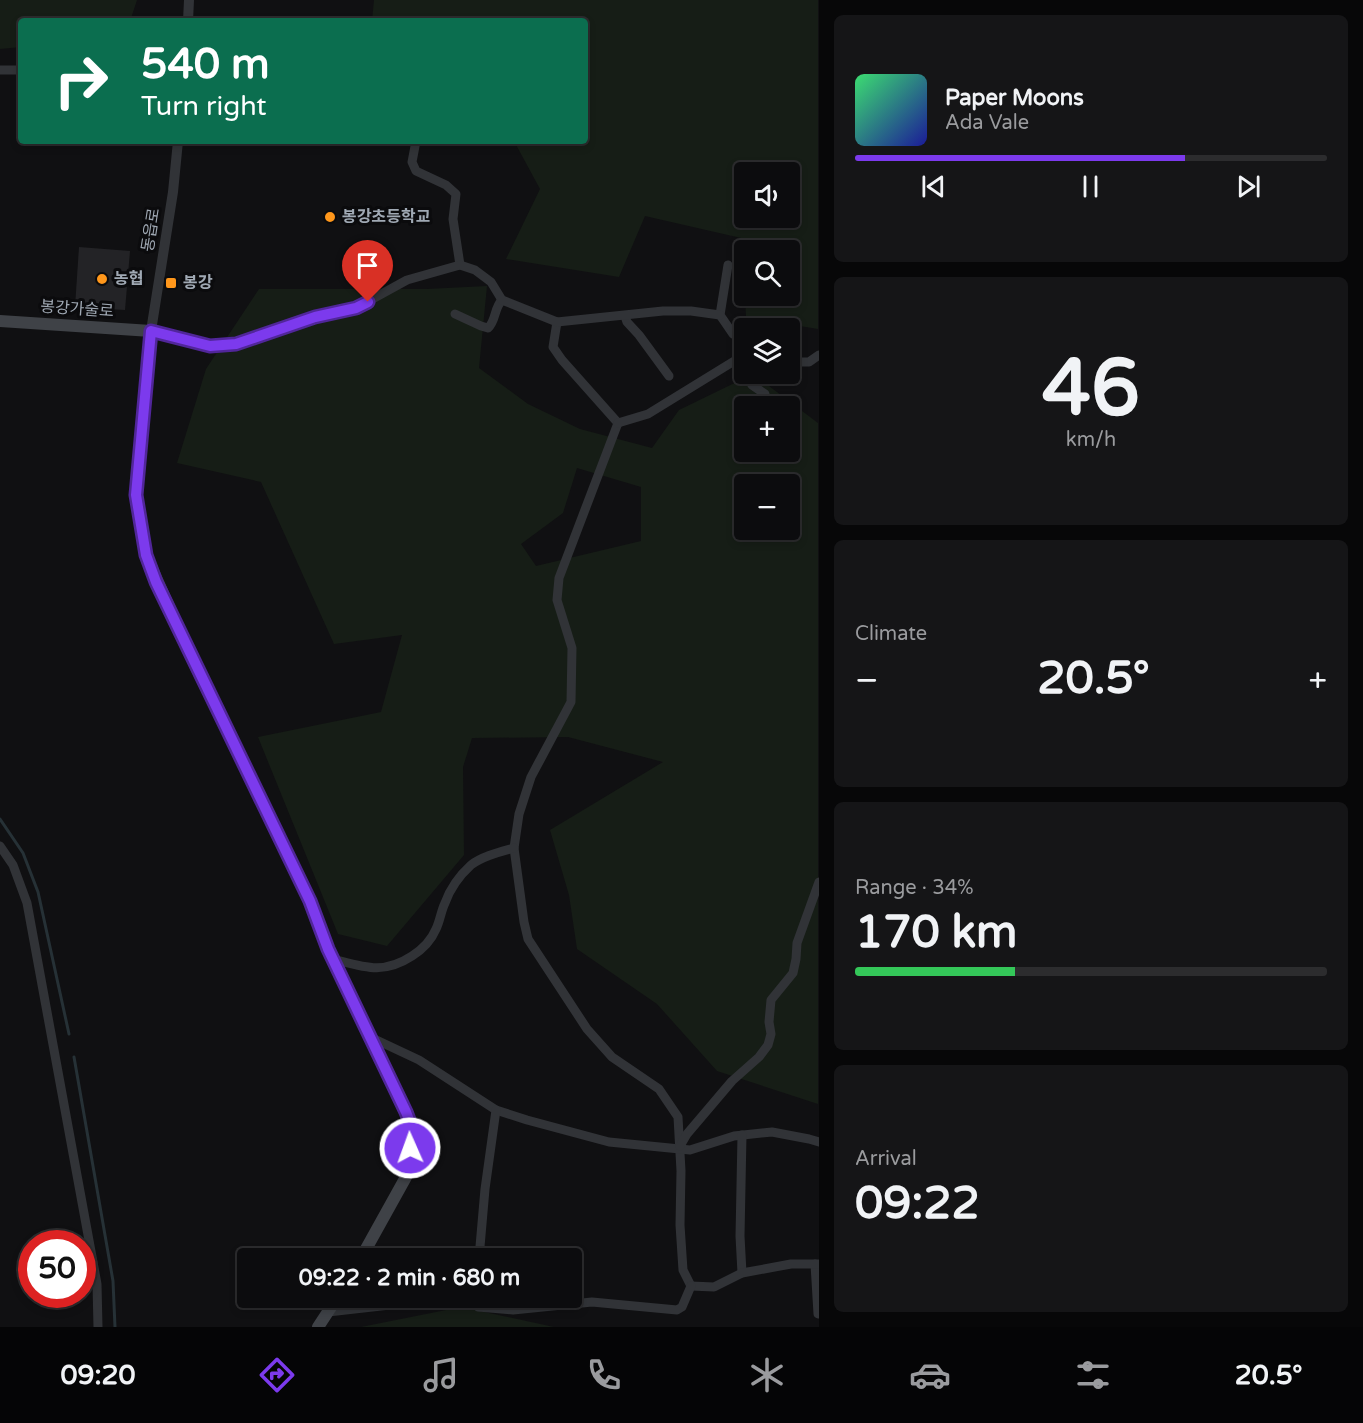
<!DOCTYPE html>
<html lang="en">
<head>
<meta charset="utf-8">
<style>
	:root { --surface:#0c0c0e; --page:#151517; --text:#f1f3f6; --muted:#9a9b9e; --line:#2c2c2e; --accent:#7c3aed }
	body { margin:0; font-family:"Varela Round","Noto Sans KR",sans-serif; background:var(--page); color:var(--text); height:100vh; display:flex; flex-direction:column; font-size:22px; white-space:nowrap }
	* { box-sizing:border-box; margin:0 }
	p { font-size:20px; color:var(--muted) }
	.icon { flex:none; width:33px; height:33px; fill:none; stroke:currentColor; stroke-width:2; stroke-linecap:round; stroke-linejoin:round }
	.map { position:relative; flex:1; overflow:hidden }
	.details { display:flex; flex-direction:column; gap:15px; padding:15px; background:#070708; width:544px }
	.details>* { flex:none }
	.guide { position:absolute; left:18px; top:18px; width:570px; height:126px; border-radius:6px; box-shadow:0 3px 9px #0003,0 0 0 2px var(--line); background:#0b6e4f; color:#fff; overflow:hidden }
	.tools { position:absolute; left:734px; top:162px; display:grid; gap:12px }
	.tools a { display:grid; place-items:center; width:66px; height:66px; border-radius:6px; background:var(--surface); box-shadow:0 3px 9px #0003,0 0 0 2px var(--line); font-size:30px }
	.speed { position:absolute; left:18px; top:1230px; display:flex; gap:12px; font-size:30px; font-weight:700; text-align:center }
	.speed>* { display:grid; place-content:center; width:78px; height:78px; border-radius:50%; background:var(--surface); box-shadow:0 3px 9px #0003,0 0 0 2px var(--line); line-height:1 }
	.speed .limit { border:9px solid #d22; background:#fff; color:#111 }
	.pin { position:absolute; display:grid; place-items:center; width:51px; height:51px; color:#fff; margin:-62px -26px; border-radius:50% 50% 50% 0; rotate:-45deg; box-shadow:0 0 6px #0007 }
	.pin .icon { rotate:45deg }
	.me { position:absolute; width:66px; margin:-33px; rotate:358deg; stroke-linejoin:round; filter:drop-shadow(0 0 4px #0008) }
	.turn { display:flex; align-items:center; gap:21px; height:126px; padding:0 24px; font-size:27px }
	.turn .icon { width:78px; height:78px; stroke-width:2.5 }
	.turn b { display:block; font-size:42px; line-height:51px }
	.big { font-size:45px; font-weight:800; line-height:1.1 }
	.details .tile { flex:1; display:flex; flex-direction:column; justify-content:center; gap:9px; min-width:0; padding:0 21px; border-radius:9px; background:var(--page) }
	.details .dial { align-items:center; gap:0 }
	.dial b { font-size:78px; line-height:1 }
	.song { display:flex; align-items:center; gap:18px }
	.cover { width:72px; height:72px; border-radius:9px; background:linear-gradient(135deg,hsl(140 70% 55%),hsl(240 70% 35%)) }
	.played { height:6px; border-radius:3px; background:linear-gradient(90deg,var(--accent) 70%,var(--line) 70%) }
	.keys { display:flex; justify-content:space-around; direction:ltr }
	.heat { display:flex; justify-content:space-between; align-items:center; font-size:33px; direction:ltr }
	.charge { height:9px; border-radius:4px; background:linear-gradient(90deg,#34c759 34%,var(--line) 0) }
	.trip { position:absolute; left:237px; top:1248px; width:345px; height:60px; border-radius:6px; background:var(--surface); box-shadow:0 3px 9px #0003,0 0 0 2px var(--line); font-weight:800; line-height:60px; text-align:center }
	.dock { display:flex; height:96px; justify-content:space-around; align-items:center; background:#050506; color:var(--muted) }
	.dock .icon { width:42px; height:42px }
	.dock .on { color:var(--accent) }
	.dock b { font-size:27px; color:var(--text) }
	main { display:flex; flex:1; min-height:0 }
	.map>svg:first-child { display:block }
</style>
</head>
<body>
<main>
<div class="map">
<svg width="819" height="1327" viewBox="0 0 819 1327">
	<rect width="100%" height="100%" fill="#101012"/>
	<g fill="#161d16" fill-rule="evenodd">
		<polygon points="0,0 137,0 130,21 21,21 21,47 0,49"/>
		<path d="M374,0H818V329L746,317L745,296H789V250H744V285L741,238L645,216L619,277L506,259L540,189L514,141H585V21H372ZM744,172H789V218H744Z"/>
		<path d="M487,286L479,368L528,404L580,429L652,448L679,410L753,374L818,423V1104L717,1071L657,1004L577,949L569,895L550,830L663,762L568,737L472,738L463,767L464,855L387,946L338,934L258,737L381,712L402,635L334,644L261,482L177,463L206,369L259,289H427ZM744,406H789V452H744ZM577,468L641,487V541L536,566L521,544L563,513ZM744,484H789V530H744Z"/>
		<polygon points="461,1307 554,1327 361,1327"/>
	</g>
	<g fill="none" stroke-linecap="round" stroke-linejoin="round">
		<g stroke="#263136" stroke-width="3">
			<polyline points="0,819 23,853 38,892 69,1034"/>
			<polyline points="74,1057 113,1281 115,1327"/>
		</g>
	</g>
	<polygon fill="#232326" points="79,247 130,251 125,310 75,307"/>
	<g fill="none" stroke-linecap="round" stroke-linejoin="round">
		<g stroke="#313337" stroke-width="9">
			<polyline points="0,70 21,70"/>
			<polyline points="416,141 412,162 416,171 446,185 456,194 453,219 460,265"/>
			<polyline points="728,265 720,315 733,334 744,341"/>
			<path d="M455,314L481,326L488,328C496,321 494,308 502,300"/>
			<polyline points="625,316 627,322 639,335 669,376"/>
			<polyline points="557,322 553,347 562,360 618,423"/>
			<polyline points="151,331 210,347 236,344 315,317 356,308 407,280 460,265 475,270 491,282 502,300 557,322 663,311 691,311 720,315"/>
			<polyline points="789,362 809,362 819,355"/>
			<polyline points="746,374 752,385 765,394"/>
			<polyline points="618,423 559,578 557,600 572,648 571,702 531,777 519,814 514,848 524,922 528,939 587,1029 612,1057 659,1089 678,1117 681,1171 680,1225 683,1270 691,1286"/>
			<polyline points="618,423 648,414 744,355"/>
			<polyline points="0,846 13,865 27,903 97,1284 98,1327"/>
			<path d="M333,959C364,967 383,975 412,956C423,949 431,941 436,929C440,921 441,911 445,903C450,889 460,875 471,865C483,856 500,852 514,848"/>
			<polyline points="370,1037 419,1060 496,1110 527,1120 609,1142 690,1150 734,1136 772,1132 809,1139 819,1142"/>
			<polyline points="680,1146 687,1134 732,1081 759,1057 768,1045 771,1034 769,1022 771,1000 793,973 796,959 797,943 819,882"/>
			<polyline points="479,1258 485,1189 496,1110"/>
			<polyline points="815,1264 818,1314"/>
			<polyline points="742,1273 740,1236 742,1135"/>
			<polyline points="691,1286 714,1287 742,1273 791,1264 819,1264"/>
			<polyline points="474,1298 474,1302 478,1307 513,1310 592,1302 677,1310 682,1307 691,1286"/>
			<polyline points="328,1312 452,1298"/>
		</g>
		<g stroke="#313337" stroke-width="10">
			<polyline points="188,21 189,0"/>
			<polyline points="151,331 173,192 178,141"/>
		</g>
		<g stroke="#3f4247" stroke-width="12">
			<polyline points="0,321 151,331 136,495 146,555 194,663 310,901 328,949 411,1125 406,1177 361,1258"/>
			<polyline points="318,1327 337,1298"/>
		</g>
	</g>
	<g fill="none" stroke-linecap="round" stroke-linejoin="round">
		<defs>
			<polyline id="route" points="368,302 356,308 315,317 236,344 210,346 151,331 136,495 146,555 156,582 310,901 328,949 406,1112 411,1125 410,1148"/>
		</defs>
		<use href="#route" stroke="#51269a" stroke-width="15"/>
		<use href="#route" stroke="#7c3aed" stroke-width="10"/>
	</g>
	<g fill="#ff971b" stroke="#0b0b0d" stroke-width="2">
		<circle cx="330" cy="217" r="6"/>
		<circle cx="102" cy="279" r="6"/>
		<rect x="165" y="277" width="12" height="12" rx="3"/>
	</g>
	<g text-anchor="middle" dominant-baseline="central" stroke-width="6" stroke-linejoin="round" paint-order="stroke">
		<g font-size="16" font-weight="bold" fill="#a0a9b4" stroke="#0b0b0d" text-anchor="start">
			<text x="342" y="217">봉강초등학교</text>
			<text x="114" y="279">농협</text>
			<text x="183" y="283">봉강</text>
		</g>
		<g font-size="16" fill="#a0a9b4" stroke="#0b0b0d">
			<text transform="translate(151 230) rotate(-81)">동읍로</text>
			<text transform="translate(77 309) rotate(4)">봉강가술로</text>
		</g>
	</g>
</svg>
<div class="tools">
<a><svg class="icon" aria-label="sound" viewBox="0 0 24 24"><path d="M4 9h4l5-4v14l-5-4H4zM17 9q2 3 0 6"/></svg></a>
<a><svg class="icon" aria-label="search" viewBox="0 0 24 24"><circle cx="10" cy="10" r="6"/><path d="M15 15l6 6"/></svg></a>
<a><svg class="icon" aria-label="layers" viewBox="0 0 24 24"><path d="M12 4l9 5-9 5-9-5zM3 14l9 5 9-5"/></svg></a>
<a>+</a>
<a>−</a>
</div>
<div class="speed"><div class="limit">50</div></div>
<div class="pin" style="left:368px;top:302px;background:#d93025"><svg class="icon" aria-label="arrive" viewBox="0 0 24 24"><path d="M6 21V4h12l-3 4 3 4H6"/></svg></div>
<svg class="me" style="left:410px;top:1148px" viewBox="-20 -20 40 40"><circle r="17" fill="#7c3aed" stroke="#fff" stroke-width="3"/><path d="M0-11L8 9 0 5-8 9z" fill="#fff"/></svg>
<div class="trip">09:22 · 2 min · 680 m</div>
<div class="guide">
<div class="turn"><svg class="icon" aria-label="right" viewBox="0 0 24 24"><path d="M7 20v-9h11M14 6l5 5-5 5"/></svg><div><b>540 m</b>Turn right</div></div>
</div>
</div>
<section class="details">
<div class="tile">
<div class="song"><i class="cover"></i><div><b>Paper Moons</b><p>Ada Vale</p></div></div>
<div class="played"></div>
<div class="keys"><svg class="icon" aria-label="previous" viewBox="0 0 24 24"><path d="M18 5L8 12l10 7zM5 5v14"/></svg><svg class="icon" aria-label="pause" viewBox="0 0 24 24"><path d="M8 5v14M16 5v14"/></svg><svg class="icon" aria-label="next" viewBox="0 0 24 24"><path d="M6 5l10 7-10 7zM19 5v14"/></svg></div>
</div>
<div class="tile dial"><b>46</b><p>km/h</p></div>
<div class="tile"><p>Climate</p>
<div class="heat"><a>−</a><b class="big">20.5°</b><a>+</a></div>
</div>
<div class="tile"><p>Range · 34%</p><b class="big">170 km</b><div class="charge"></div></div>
<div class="tile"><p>Arrival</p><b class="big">09:22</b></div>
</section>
</main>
<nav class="dock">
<b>09:20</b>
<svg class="icon on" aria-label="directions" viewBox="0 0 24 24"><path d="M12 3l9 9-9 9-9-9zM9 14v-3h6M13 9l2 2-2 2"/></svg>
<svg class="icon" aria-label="music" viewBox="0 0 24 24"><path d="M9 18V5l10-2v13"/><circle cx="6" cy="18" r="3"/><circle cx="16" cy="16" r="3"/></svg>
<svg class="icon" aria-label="phone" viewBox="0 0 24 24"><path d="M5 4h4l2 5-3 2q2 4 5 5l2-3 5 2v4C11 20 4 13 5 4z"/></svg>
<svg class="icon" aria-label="climate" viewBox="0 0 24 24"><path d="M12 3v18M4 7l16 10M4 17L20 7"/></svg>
<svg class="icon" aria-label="car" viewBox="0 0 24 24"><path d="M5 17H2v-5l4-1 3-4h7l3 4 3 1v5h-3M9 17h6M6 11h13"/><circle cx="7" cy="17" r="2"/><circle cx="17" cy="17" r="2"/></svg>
<svg class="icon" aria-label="filters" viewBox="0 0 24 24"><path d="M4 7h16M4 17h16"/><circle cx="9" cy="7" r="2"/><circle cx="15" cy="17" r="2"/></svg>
<b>20.5°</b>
</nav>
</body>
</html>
